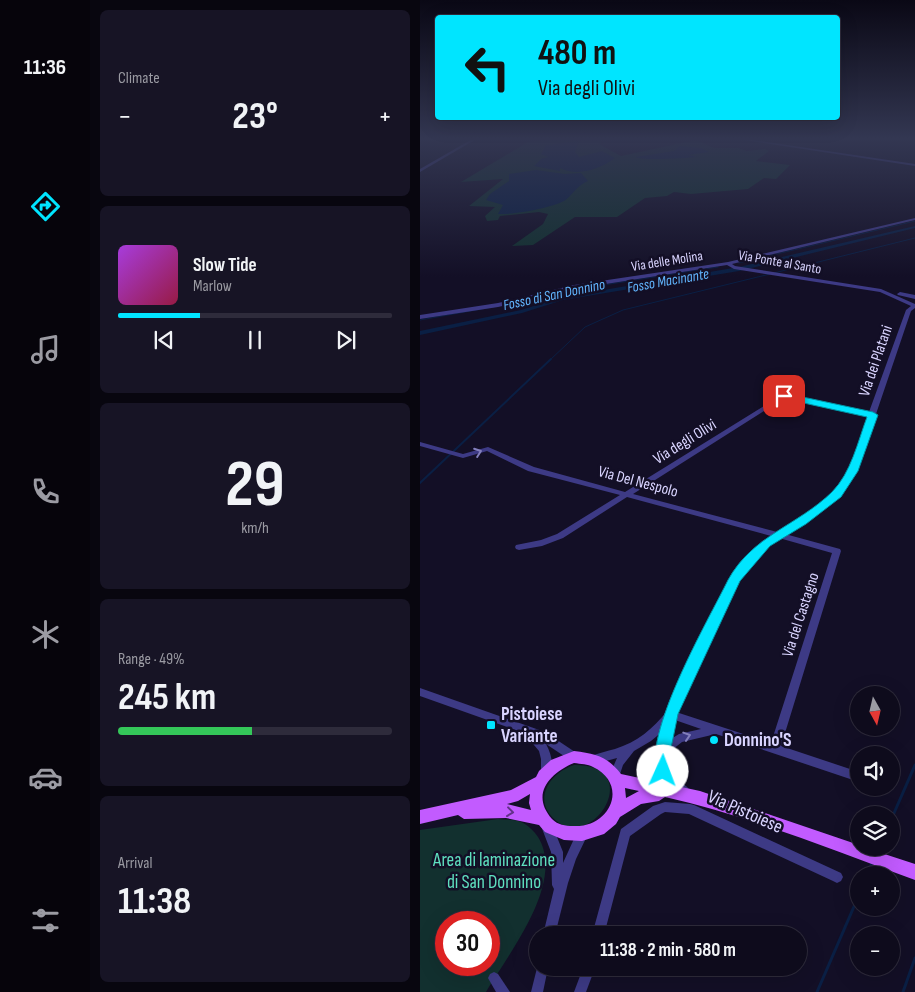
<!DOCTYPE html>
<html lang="en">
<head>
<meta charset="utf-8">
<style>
	:root { --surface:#0e0b1c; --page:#171425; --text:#f1f3f6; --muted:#9b9ba3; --line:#2e2b3b; --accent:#00e5ff }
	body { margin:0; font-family:"Sofia Sans Condensed",sans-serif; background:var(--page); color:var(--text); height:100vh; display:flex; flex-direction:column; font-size:19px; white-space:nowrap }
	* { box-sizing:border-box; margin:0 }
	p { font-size:16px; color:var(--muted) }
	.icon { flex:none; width:28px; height:28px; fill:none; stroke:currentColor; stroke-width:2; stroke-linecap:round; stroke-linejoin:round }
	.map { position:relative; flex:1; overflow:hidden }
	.details { display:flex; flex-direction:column; gap:10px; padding:10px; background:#08060f; width:330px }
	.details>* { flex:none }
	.banner { position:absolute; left:15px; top:15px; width:405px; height:105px; border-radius:5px; box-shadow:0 5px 20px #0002,0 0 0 1px var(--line); background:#00e5ff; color:#111; overflow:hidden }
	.needle { width:32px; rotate:172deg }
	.buttons { position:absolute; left:430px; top:686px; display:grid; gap:10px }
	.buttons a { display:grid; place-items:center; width:50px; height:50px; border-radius:50%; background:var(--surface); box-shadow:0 5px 20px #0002,0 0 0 1px var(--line); font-size:25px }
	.speed { position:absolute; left:15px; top:911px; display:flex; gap:10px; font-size:25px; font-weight:700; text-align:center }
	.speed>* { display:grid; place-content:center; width:65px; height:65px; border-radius:50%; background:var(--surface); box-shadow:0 5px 20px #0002,0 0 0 1px var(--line); line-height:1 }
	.speed .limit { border:8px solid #d22; background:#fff; color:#111 }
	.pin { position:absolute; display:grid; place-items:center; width:42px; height:42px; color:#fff; margin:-21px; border-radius:10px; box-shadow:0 2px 8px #0006 }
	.me { position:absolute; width:55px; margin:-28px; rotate:2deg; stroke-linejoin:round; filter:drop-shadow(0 0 4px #0008) }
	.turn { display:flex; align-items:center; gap:18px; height:105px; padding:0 20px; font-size:22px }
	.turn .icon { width:65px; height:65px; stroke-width:2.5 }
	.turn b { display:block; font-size:35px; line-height:42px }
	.big { font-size:38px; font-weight:700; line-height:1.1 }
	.details .widget { flex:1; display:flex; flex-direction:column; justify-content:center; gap:8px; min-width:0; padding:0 18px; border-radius:8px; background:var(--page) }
	.details .dial { align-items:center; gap:0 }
	.dial b { font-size:65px; line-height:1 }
	.song { display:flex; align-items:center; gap:15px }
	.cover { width:60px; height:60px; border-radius:8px; background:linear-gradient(135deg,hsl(280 70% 55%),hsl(340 70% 35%)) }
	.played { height:5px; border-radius:2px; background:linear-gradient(90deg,var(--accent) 30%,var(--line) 30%) }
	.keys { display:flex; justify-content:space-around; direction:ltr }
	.heat { display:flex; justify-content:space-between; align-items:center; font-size:28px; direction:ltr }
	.charge { height:8px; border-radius:4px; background:linear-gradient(90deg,#34c759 49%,var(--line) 0) }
	.trip { position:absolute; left:109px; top:926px; width:278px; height:50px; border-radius:25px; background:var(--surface); box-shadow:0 5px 20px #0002,0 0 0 1px var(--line); font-weight:700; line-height:50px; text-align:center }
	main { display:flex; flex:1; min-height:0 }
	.tab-bar { display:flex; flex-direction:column; width:90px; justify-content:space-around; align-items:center; background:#06040b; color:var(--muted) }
	.tab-bar .icon { width:35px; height:35px }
	.tab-bar .active { color:var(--accent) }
	.tab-bar b { font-size:22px; color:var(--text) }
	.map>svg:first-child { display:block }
</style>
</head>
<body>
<main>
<nav class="tab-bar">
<b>11:36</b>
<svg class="icon active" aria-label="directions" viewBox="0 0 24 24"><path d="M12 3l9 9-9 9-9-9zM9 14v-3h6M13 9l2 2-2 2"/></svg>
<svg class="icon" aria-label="music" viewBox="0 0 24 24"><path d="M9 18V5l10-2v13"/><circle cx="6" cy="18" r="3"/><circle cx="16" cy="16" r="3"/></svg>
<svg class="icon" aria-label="phone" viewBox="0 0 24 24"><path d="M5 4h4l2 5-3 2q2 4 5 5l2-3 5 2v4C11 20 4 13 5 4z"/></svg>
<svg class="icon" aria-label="climate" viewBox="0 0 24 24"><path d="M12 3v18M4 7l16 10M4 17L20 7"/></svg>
<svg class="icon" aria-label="car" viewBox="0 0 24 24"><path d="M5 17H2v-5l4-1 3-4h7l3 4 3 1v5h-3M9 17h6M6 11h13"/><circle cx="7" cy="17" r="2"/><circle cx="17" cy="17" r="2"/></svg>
<svg class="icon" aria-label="filters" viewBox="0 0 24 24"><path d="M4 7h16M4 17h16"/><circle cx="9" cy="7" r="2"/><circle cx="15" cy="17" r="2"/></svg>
</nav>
<section class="details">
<div class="widget"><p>Climate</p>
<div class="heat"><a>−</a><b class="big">23°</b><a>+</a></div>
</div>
<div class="widget">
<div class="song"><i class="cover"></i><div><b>Slow Tide</b><p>Marlow</p></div></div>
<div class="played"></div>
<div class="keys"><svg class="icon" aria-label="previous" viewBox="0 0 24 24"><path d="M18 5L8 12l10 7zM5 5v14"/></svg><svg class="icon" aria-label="pause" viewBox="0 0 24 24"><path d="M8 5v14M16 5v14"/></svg><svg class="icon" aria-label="next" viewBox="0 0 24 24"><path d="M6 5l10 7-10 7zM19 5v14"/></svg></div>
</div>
<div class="widget dial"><b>29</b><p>km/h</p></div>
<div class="widget"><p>Range · 49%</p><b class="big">245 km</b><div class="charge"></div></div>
<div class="widget"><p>Arrival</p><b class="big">11:38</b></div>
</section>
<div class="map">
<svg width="495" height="992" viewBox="0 0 495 992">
	<rect width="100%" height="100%" fill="#130f26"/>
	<g fill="#12302f" fill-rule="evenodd">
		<polygon points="139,138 184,138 179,144 201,156 276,140 294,148 318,148 327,151 345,149 349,151 336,161 370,165 356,179 344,178 328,189 271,194 254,192 247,196 225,198 197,217 155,217 113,245 92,246 123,224 128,214 119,212 80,216 78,220 67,221 65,216 75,207 49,206 83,179 41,182 108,142"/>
		<path d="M154,765C228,764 171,858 132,817C113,796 132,772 154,765Z"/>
		<path d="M78,819C85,820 95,819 101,822C108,825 114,831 118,837C146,882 89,953 66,992H0V830ZM26,922H69V965H26Z"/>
	</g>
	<g fill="#0a1f44">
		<path d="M159,141L155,152L159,157L182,151L195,158C180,169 158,177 140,168V171L114,166L121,159L128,157L121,154L126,145Z"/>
		<path d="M260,146L281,148L289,152L268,155L277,157C266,158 222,161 216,157L254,151Z"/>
		<path d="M116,170L145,174L161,173L168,181C156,186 152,196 144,201C130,208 93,215 78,214L83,205L66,200L70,194L89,181V174Z"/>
	</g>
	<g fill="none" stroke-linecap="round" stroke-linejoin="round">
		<g stroke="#0a1f44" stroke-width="1">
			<polyline points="319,263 495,221"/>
			<polyline points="354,273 495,238"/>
			<polyline points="152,290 298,267"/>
			<polyline points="0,320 101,302"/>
			<polyline points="130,360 165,327 203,310 350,274"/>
		</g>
		<polyline stroke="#0a1f44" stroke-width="2" points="0,483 131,359"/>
		<g stroke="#0a1f44" stroke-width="3">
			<polyline points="471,820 495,765"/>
			<polyline points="447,875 452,863"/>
			<polyline points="397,992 439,895"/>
			<polyline points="483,992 495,958"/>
		</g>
		<polygon fill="#0a1f44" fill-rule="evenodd" points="495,226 495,228 319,271 143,300 102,313 0,335 0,331 101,310 142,297 319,267"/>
		<g fill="#3d3a85" fill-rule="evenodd">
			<polygon points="54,138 58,138 0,172 0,169"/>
			<polygon points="311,138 320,138 495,164 495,166"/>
			<path d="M495,218V220L312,264L315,266L461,289L495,304V308L491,311L456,414V415L455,417L436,471L414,502L385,523L365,534L420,549L421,551L361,746L439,772V782L296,734L262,742L248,753C247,764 249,772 258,780C262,784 267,785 270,791L269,795L265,796C250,790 237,775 237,759C237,749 240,740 243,731L231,741L214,751L203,765L199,777L195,779L191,777L190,774L197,758L175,764L171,762L170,759L171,756C179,753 187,751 195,749C217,742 233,729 247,711L316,570L342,541L351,536L207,497L143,538L122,546L99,550L96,549L95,547L96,545L121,540L137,534L200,495L108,471L67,451L43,458L0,446V442L43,454L68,447L114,467L205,492L360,396L362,395L449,412L486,310L491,306L460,292L314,269L307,265L154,289L78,307L0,319V315L78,303L154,285L308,262ZM363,399L448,416L429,471L408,498L379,519L357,532L213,494ZM359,538L412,553L351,743L256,712L322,574L348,545ZM255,720L281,729L259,734L251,739Z"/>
			<polygon points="480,292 495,295 495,299 478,295 477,294"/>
			<path d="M0,688L125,732L158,754L159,757L158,760L154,762L150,760L126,744C131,753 134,764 130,774L126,776L122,774L121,771V759L119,751L104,733L0,696Z"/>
			<polygon points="245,802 270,804 274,805 421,873 423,877 421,881 417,883 413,881 269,814 245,812 241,814 210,836 184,935 172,935 201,829 233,806"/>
			<polygon points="127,821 131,822 143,852 143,863 158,830 162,829 166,830 168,834 156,859 148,883 135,935 123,935 134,889 132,885 131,852 121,826 123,822"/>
			<polygon points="118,964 118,968 128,968 123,992 111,992"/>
			<polygon points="163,968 175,968 166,992 154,992"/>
			<polygon points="74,972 78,974 90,992 76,992 68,978 70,974"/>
		</g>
		<path fill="#c25bff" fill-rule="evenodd" d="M154,751C176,754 187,756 201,774L280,791L439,845V848H446L495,864V880C413,850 330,816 245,797L239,801L221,804L200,817L196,824L184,834L162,841L144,840L125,832L119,825L86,818L44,819L38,815L0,824V810L91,790L116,777L119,771L131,760ZM154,763C161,764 168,764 173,767C209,784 191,828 153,826C145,826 138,825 132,819C110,794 130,773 154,763ZM205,788L219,791L206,798ZM110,794L109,803L111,810L87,804L98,801Z"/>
	</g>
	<defs><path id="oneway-chevron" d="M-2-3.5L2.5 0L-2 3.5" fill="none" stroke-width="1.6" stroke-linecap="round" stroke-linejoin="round" transform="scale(1.25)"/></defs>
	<g stroke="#837fbc">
		<use href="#oneway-chevron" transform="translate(58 452) rotate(-20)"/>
		<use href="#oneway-chevron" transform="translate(267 736) rotate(-18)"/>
	</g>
	<use stroke="#623188" href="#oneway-chevron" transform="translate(90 812) rotate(7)"/>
	<linearGradient id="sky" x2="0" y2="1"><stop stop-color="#0a0815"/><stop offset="0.5" stop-color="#333752"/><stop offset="1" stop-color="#333752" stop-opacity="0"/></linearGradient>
	<rect width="495" height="277" fill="url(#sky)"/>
	<path fill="#00e5ff" stroke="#0095a6" d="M364,393L453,412L458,415L438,471L421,497L386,524L350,546L320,581L258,714L249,758L251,771L249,776L243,778L238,776C220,737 289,619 308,580C333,535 377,526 412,492C431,473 438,441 447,417L361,398L359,396Z"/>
	<g fill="#00e5ff" stroke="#130f26" stroke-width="2">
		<rect x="66" y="720" width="10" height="10" rx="2.5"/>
		<circle cx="294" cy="740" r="5"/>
	</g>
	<g text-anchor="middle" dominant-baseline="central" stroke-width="5" stroke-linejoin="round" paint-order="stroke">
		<g font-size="14" fill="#d9d4ff" stroke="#130f26">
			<text transform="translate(247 261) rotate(-9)">Via delle Molina</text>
			<text transform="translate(360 262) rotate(10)">Via Ponte al Santo</text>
		</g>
		<g font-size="15" font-style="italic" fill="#62b6ff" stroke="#130f26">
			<text transform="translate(248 281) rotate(-10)">Fosso Macinante</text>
			<text transform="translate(134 295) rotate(-12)">Fosso di San Donnino</text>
		</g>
		<g font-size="16" fill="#d9d4ff" stroke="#130f26">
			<text transform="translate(456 361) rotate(-71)">Via dei Platani</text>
			<text transform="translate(265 442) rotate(-32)">Via degli Olivi</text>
			<text transform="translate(218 482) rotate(15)">Via Del Nespolo</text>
			<text transform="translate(381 615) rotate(-72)">Via del Castagno</text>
		</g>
		<g font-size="19" font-weight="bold" fill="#d9d4ff" stroke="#130f26" text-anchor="start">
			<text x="81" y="714">Pistoiese<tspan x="81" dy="22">Variante</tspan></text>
			<text x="304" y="740">Donnino'S</text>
		</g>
		<g font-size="19" fill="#d9d4ff" stroke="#130f26">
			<text transform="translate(325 812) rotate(24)">Via Pistoiese</text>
		</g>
		<g font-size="19" fill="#5fe0c0" stroke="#130f26">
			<text x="74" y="860">Area di laminazione<tspan x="74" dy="22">di San Donnino</tspan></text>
		</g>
	</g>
</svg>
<div class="buttons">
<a><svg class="needle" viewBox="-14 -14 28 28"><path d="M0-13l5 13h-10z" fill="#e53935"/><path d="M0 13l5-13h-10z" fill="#9b9ba3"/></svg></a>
<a><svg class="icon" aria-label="sound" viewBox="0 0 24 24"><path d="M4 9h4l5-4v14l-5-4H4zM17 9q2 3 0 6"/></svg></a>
<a><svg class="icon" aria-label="layers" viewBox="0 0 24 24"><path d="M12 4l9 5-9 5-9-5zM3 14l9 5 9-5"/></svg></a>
<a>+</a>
<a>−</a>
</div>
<div class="speed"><div class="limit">30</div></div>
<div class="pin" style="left:364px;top:396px;background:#d93025"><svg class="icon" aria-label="arrive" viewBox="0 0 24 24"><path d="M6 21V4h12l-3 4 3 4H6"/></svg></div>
<svg class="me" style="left:243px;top:771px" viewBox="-20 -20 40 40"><circle r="19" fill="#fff"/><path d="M0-13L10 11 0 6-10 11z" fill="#00e5ff"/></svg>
<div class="trip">11:38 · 2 min · 580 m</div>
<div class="banner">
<div class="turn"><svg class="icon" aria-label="left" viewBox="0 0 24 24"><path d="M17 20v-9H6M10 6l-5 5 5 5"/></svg><div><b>480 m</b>Via degli Olivi</div></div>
</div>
</div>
</main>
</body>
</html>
